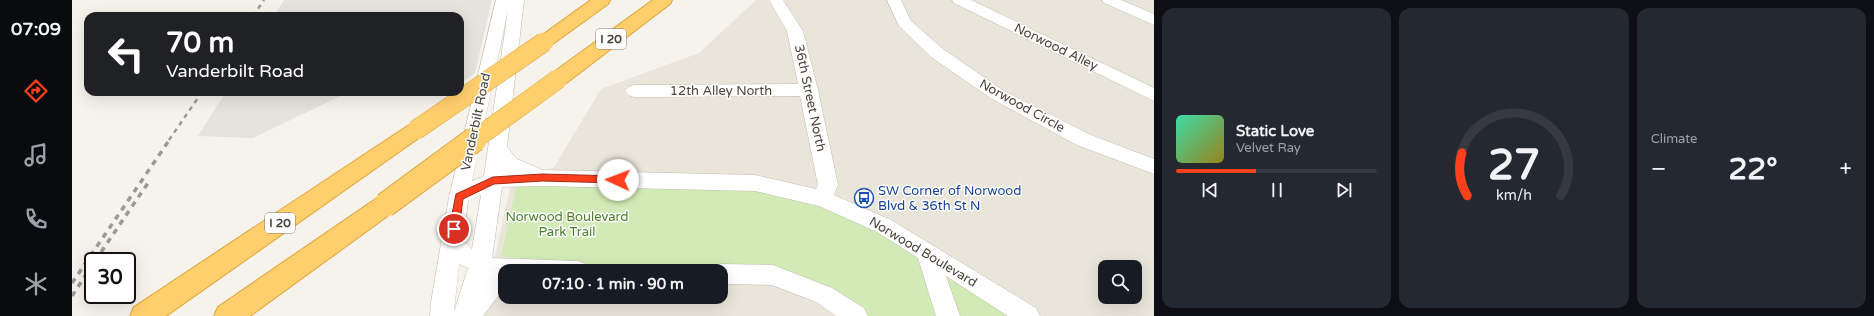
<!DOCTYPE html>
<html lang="en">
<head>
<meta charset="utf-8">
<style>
	:root { --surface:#171b24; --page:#242831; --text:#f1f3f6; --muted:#9ea1a6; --line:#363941; --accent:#fc3f1d }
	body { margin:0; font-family:"Varela Round",sans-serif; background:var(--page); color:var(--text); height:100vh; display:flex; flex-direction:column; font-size:15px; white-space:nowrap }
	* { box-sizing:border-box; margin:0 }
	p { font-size:13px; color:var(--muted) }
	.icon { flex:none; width:22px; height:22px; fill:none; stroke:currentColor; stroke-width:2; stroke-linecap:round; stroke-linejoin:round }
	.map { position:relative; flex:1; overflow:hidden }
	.panel { display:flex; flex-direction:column; gap:8px; padding:8px; background:#0d0f14; width:720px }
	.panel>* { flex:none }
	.top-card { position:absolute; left:12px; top:12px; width:380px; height:84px; border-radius:12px; box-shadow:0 4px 16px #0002; background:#202124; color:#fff; overflow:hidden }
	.controls { position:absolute; left:1026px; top:260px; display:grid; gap:8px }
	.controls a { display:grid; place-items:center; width:44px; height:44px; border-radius:8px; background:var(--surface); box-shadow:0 4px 16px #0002; font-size:20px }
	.speed { position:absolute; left:12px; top:252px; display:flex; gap:8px; font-size:20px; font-weight:700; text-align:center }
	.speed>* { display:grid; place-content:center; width:52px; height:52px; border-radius:50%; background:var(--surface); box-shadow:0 4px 16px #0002; line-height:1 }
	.speed .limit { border:2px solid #111; border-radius:6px; background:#fff; color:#111 }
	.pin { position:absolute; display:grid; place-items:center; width:34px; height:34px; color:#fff; margin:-17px; border:2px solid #fff; border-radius:50%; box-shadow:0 1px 4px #0007 }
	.me { position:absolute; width:44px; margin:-22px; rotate:272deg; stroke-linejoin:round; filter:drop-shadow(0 0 3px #0008) }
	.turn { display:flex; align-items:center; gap:14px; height:84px; padding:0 16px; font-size:18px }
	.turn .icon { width:52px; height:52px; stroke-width:2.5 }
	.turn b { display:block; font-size:28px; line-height:34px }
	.big { font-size:30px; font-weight:800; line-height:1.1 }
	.panel .card { flex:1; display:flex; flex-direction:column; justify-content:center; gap:6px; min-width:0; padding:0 14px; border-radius:12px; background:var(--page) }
	.panel .dial { align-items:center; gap:0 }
	.dial svg { height:104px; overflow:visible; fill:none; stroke:var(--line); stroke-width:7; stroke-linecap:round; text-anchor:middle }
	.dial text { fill:var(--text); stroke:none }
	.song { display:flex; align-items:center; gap:12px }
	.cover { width:48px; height:48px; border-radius:6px; background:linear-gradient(135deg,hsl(160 70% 55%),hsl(50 70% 35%)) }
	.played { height:4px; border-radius:2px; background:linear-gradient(90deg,var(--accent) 40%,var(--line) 40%) }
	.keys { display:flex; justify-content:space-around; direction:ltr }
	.heat { display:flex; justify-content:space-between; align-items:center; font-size:22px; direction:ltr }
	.panel .tiles { flex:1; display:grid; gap:8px; grid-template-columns:repeat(3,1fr) }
	.trip { position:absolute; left:426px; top:264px; width:230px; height:40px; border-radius:12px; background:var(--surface); box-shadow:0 4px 16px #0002; font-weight:800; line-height:40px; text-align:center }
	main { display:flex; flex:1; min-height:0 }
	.tab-bar { display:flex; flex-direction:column; width:72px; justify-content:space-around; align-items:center; background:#090b0e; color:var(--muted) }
	.tab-bar .icon { width:28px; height:28px }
	.tab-bar .current { color:var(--accent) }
	.tab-bar b { font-size:18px; color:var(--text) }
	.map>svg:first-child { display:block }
</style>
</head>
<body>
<main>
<nav class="tab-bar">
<b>07:09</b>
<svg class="icon current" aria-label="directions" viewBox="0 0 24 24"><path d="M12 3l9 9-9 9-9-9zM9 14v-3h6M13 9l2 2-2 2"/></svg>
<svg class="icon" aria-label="music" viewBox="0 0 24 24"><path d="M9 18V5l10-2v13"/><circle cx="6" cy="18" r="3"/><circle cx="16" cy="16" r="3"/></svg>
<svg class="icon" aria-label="phone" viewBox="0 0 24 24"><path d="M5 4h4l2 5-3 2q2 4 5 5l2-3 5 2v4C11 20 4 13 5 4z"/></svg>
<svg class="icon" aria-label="climate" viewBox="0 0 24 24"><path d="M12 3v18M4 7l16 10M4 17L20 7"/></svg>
</nav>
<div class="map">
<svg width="1082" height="316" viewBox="0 0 1082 316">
	<rect width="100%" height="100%" fill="#f6f3ec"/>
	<path fill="#eae5da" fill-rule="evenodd" d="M684,0H1082V316H410L438,188L482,167L529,89L627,53ZM1033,267H1063V297H1033ZM433,271H649V297H433Z"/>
	<g fill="#e6e2dd">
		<polygon points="212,0 420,0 403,73 388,84 388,16 202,16"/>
		<polygon points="154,92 277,92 181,138 126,136"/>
	</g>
	<polygon fill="#d2eab5" points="445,184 682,190 749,206 809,232 947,316 794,316 705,269 472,264 429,256"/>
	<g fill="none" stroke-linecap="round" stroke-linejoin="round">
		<defs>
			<g id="minor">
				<path d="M424,0H452L435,147L445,159L471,170L683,175L744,189L746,185L728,96L562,97L556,95L553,91L556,87L562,85L726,84L715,31L697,0H711L731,31L746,90L766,185L762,195L819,220L964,308L968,316H936L874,276L888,316H864L846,258L805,232L747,206L683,191L470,186L430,187L420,258L506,261L514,264L517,271H433V292L426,296L411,316H358L359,302L377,197ZM436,10L412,176L400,181ZM409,195L400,249L391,240L396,201ZM387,264L396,268L382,312Z"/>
				<polygon points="815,0 829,0 839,21 871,49 932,91 1019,135 1082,159 1082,174 1005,145 920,99 859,57 827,26"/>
				<polygon points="880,0 899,0 1082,88 1082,101 882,3"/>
				<polygon points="1030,0 1049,0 1082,14 1082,25 1032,3"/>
				<polygon points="649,264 701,265 760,288 792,308 796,316 764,316 744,302 700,285 649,284 649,271 639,271 641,267"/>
			</g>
			<g id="highway">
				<polygon points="519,0 538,0 536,4 478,46 472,48 466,46 463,42 466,38"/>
				<polygon points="581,0 600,0 598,4 493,84 486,86 479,84 476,79 479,74"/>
				<polygon points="344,122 351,125 355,130 351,135 94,316 58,316 62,307 337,125"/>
				<polygon points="313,196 321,198 325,205 321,212 178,316 142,316 146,307 305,198"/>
			</g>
		</defs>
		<use href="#minor" stroke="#c2bbae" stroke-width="1"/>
		<use href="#highway" stroke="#e0a43c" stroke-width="2"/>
		<use href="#minor" fill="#fff" fill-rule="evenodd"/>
		<use href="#highway" fill="#ffcf6e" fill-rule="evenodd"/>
		<g stroke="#9a9a9a" stroke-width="2.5" stroke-dasharray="4.5 4.5" stroke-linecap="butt">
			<polyline points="181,16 192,0"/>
			<polyline points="97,140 130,92"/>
		</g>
		<g stroke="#9a9a9a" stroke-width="3.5" stroke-dasharray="5.5 5.5" stroke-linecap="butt">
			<polyline points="23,261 78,180"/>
			<polyline points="0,283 98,139"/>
			<polyline points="0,296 21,264"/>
		</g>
		<defs>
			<g id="highway-bridge-far1">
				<polyline points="344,130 472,42"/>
				<polyline points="402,140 486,79"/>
			</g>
			<polyline id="highway-bridge" points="313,205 403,139"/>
		</defs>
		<use href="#highway-bridge-far1" stroke="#e0a43c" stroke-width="20" stroke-linecap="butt"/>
		<use href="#highway-bridge" stroke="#e0a43c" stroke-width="26" stroke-linecap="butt"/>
		<use href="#highway-bridge-far1" stroke="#ffcf6e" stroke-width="19"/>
		<use href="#highway-bridge" stroke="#ffcf6e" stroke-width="24"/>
	</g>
	<polygon fill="#fc3f1d" stroke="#a42913" points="470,174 546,176 551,180 546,183 470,181 422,184 391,199 387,229 386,232 379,232 377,229 384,194 421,177"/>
	<defs>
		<symbol id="bus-ring" viewBox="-11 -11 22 22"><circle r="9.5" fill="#fff" stroke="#1a4fb4" stroke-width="1.5"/><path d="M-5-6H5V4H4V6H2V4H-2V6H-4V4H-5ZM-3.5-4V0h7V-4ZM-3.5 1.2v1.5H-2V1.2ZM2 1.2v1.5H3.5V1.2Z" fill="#1a4fb4"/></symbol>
	</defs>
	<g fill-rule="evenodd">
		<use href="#bus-ring" x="781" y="187" width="22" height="22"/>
	</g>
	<g text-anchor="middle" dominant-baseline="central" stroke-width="3" stroke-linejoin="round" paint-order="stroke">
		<g fill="#fff" stroke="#817c74" stroke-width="1">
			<rect x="524" y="29" width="30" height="20" rx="3"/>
			<rect x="193" y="213" width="30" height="20" rx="3"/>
		</g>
		<g font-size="12" font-weight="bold" fill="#4b4439">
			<text x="539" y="39">I 20</text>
			<text x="208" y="223">I 20</text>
		</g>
		<g font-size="13" fill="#4b4439" stroke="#fff">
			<text transform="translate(984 47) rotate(26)">Norwood Alley</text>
			<text x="649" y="91">12th Alley North</text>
			<text transform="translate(738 98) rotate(78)">36th Street North</text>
			<text transform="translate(950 106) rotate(29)">Norwood Circle</text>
			<text transform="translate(404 122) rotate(-78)">Vanderbilt Road</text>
			<text transform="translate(851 252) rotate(31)">Norwood Boulevard</text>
		</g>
		<g font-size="13" fill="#164399" stroke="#fff" text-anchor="start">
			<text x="806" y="191">SW Corner of Norwood<tspan x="806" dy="15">Blvd &amp; 36th St N</tspan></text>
		</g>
		<g font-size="13" fill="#4a7f2a" stroke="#fff">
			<text x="495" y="217">Norwood Boulevard<tspan x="495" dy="15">Park Trail</tspan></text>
		</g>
	</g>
</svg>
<div class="controls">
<a><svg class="icon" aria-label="search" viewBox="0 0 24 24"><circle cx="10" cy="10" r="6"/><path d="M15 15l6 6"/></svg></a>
</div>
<div class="speed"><div class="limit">30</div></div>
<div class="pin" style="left:382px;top:229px;background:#d93025"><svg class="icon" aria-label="arrive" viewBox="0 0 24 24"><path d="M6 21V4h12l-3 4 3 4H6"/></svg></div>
<svg class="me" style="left:546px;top:180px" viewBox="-20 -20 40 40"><circle r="19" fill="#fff"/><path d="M0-13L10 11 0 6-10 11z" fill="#fc3f1d"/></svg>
<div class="trip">07:10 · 1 min · 90 m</div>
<div class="top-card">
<div class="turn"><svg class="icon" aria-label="left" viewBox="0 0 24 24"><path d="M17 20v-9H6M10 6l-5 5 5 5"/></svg><div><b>70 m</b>Vanderbilt Road</div></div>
</div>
</div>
<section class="panel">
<div class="tiles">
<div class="card">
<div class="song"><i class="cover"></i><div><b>Static Love</b><p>Velvet Ray</p></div></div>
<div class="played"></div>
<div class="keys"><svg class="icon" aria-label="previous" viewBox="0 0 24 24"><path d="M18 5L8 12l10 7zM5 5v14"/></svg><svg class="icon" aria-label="pause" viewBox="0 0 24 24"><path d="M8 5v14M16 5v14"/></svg><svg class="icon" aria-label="next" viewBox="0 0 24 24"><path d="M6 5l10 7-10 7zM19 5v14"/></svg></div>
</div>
<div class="card dial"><svg viewBox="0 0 100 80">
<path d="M14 69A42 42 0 1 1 86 69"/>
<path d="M14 69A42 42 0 0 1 10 36" stroke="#fc3f1d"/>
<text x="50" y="56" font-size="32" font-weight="700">27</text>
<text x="50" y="72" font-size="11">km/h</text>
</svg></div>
<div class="card"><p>Climate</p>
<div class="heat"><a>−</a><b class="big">22°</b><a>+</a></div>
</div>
</div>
</section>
</main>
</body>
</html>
